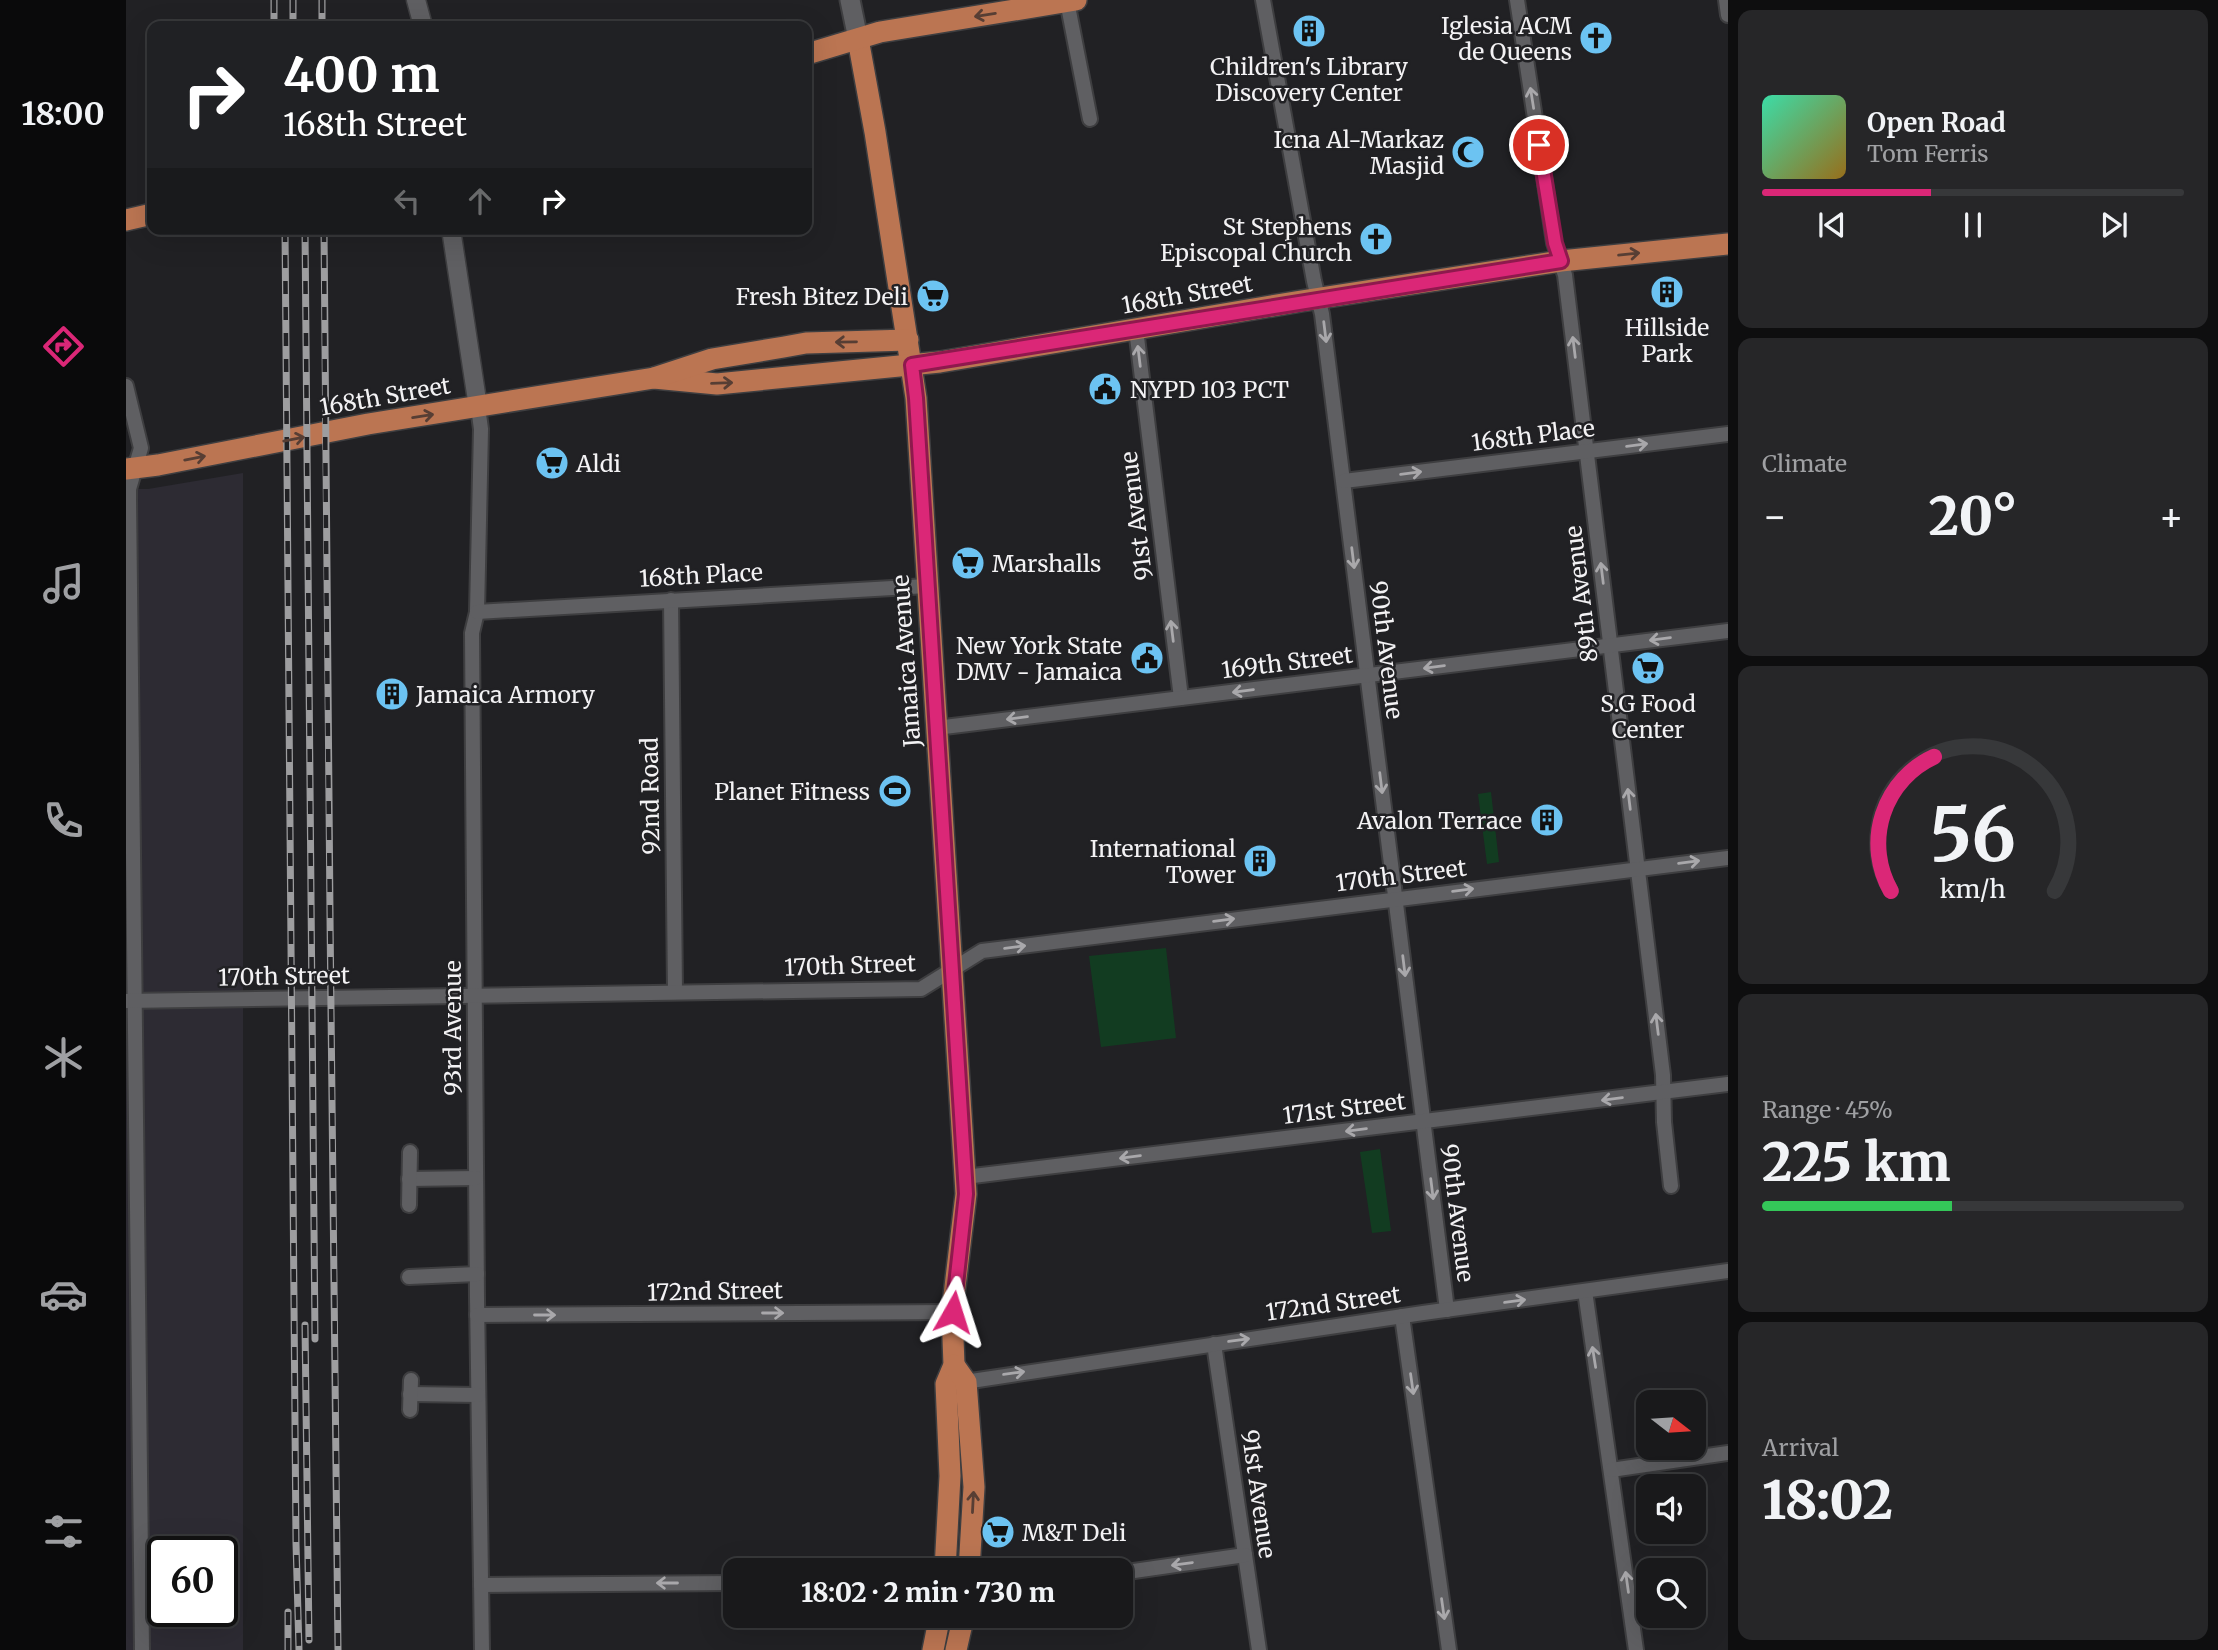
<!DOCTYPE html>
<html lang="en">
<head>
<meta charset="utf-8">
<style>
	:root { --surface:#19191b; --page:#262628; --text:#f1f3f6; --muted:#9fa0a3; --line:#37383a; --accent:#db2777 }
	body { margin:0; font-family:Merriweather,serif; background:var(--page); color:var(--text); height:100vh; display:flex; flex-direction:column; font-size:26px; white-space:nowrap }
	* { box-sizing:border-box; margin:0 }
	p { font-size:23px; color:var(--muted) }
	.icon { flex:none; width:38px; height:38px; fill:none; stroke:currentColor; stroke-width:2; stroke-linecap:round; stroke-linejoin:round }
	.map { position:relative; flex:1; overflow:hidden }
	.drawer { display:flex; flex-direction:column; gap:10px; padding:10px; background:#0e0e0f; width:490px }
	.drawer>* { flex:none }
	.guide { position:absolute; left:21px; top:21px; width:665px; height:214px; border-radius:14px; box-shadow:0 7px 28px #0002,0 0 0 2px var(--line); background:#202124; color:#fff; overflow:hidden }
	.needle { width:46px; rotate:107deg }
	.fabs { position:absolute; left:1510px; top:1390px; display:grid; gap:14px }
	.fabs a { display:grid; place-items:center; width:70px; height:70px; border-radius:14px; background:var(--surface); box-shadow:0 7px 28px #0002,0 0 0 2px var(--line); font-size:35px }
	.speed { position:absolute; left:21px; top:1536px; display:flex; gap:14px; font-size:35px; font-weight:700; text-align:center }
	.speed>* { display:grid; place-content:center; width:91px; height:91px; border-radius:50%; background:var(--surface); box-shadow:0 7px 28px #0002,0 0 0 2px var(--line); line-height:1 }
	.speed .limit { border:4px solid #111; border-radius:10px; background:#fff; color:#111 }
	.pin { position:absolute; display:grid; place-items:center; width:60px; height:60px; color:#fff; margin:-30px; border:4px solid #fff; border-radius:50%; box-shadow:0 2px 7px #0007 }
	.me { position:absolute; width:77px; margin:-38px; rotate:6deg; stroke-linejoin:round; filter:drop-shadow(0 0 5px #0008) }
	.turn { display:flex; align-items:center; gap:24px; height:147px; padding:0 21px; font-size:32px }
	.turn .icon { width:91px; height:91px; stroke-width:2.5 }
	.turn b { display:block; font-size:49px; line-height:60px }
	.lanes { display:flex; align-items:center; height:66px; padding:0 21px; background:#0003; justify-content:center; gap:35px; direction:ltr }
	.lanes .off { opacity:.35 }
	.big { font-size:52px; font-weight:800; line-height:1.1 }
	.drawer .widget { flex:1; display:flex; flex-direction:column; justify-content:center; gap:10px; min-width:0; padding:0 24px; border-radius:14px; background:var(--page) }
	.drawer .dial { align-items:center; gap:0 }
	.dial svg { height:182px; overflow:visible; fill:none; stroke:var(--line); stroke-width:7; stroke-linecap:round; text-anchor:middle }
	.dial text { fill:var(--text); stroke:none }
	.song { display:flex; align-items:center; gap:21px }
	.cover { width:84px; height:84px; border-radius:10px; background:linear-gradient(135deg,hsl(160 70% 55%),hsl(40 70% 35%)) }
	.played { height:7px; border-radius:4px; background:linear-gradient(90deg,var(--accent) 40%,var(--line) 40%) }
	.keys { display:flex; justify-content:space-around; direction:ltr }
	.heat { display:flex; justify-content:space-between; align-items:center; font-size:38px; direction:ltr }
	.charge { height:10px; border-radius:5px; background:linear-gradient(90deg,#34c759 45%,var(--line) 0) }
	.trip { position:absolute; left:597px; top:1558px; width:410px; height:70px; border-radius:14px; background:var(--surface); box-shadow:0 7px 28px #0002,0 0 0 2px var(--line); font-weight:800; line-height:70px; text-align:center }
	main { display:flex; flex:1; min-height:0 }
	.tabs { display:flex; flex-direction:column; width:126px; justify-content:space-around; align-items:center; background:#0a0a0b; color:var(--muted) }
	.tabs .icon { width:49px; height:49px }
	.tabs .current { color:var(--accent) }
	.tabs b { font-size:32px; color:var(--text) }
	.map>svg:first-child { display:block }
</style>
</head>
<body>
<main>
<nav class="tabs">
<b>18:00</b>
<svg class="icon current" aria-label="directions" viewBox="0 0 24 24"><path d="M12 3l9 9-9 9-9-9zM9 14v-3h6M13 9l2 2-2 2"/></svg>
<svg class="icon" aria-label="music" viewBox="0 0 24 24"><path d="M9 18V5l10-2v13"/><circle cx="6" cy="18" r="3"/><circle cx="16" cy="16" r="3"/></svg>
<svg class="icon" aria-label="phone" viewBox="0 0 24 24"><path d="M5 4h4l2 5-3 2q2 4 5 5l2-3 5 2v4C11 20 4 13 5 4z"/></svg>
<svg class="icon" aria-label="climate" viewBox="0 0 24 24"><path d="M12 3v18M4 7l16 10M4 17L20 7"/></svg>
<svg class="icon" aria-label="car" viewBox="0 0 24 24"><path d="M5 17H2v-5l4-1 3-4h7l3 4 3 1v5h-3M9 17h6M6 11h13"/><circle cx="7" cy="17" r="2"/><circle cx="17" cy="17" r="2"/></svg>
<svg class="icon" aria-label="filters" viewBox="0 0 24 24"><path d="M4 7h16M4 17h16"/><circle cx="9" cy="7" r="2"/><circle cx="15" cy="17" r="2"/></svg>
</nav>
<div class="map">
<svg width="1602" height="1650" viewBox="0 0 1602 1650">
	<rect width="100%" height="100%" fill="#212124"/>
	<path fill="#2d2b33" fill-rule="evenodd" d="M117,473V1650H0V489H22ZM37,1552H96V1612H37Z"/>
	<g fill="#123c21">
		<polygon points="1365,792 1373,862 1361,864 1352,794"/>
		<polygon points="1040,948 1050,1038 975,1047 963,956"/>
		<polygon points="1254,1149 1265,1231 1246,1233 1234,1152"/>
	</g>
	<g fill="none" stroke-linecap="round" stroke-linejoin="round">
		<defs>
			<g id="minor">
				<polyline points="1137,0 1188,281 1196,314 1321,1310"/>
				<polyline points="1391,0 1428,243 1439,275 1537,1075 1538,1122 1545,1186"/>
				<polyline points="1600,0 1602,15"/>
				<polyline points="941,1 964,119"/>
				<polyline points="1010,329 1055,698"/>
				<polyline points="0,386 15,448 3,489 3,499 16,1650"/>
				<polyline points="352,407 355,429 351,612 346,633 351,1298 356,1650"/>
				<polyline points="1218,481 1602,434"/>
				<polyline points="545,600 549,992"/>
				<polyline points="351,612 801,586"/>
				<polyline points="810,728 1602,631"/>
				<polyline points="0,1001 795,989 856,951 1602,858"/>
				<polyline points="839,1177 1602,1084"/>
				<polyline points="283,1179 350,1178"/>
				<polyline points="283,1205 284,1152"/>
				<polyline points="283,1277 351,1274"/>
				<polyline points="1459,1291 1510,1650"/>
				<polyline points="351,1315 826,1312"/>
				<polyline points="1276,1316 1323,1650"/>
				<polyline points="1088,1344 1133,1650"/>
				<polyline points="832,1383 1297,1313 1602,1271"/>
				<polyline points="284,1394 352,1395"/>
				<polyline points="284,1410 285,1380"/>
				<polyline points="1485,1470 1602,1453"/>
				<polyline points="994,1573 1119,1555"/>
				<polyline points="355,1585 609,1583"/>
			</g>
			<g id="tertiary">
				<polyline points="290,0 297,26"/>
				<polyline points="325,229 352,407"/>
			</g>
			<polyline id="secondary" points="724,0 732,39"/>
			<g id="primary">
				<polyline points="732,39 749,132 790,398 839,1177 840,1194 826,1312 828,1365 820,1384 824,1476 819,1570"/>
				<polyline points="681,54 754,32 950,0"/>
				<polyline points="0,220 26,214"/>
				<polyline points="528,378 591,384 814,362 1175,301 1435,261 1602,244"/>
				<polyline points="0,469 32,465 242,424 528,378 586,359 658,347 680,343 782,340"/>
				<polyline points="828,1365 840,1382 848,1487 843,1570"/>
				<polyline points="807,1650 814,1615"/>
				<polyline points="830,1650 838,1615"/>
			</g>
		</defs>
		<use href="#minor" stroke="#3e3e40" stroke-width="18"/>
		<use href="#tertiary" stroke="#3e3e40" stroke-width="21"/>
		<use href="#secondary" stroke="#3e3e40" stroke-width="23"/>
		<use href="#primary" stroke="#3e3e40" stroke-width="24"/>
		<use href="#minor" stroke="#5f5f62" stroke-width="14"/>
		<use href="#tertiary" stroke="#5f5f62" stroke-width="18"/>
		<use href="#secondary" stroke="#5f5f62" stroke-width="19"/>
		<use href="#primary" stroke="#bb7552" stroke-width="21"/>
		<defs>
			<g id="rail">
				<polyline points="148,0 148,26"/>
				<polyline points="167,0 167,26"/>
				<polyline points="196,0 196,26"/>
				<polyline points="159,229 170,1543 173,1650"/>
				<polyline points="179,229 189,1339"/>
				<path d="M198,229C200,703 208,1176 212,1650"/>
				<polyline points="179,1325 183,1640"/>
				<polyline points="162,1612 162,1650"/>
			</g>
		</defs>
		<use href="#rail" stroke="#9d9d9f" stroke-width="7"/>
		<use href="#rail" stroke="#212124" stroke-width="4.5" stroke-dasharray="13" stroke-linecap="butt"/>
	</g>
	<defs><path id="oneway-shaft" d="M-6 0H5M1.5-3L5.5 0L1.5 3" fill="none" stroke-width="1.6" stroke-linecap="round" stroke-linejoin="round" transform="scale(1.75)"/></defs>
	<g stroke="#573e34">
		<use href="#oneway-shaft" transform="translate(859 15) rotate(171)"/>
		<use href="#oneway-shaft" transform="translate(1503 254) rotate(-6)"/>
		<use href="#oneway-shaft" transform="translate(720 342) rotate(179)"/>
		<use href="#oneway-shaft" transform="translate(596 383) rotate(-2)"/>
		<use href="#oneway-shaft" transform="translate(297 416) rotate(-9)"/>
		<use href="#oneway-shaft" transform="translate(168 439) rotate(-11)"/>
		<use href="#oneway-shaft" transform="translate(69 458) rotate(-11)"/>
		<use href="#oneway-shaft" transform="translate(847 1502) rotate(-87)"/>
	</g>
	<g stroke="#a9a8ab">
		<use href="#oneway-shaft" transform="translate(1406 98) rotate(-99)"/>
		<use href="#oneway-shaft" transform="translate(1199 332) rotate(83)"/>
		<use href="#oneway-shaft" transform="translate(1448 347) rotate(-97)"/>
		<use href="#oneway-shaft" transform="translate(1013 356) rotate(-97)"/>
		<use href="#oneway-shaft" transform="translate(1511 445) rotate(-7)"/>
		<use href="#oneway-shaft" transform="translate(1285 473) rotate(-7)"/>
		<use href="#oneway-shaft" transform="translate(1227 558) rotate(83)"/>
		<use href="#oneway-shaft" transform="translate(1476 573) rotate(-97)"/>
		<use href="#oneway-shaft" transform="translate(1046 631) rotate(-97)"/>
		<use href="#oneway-shaft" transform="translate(1534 639) rotate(173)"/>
		<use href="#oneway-shaft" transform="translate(1308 667) rotate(173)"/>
		<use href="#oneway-shaft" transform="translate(1117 691) rotate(173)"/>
		<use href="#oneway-shaft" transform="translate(891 718) rotate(173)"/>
		<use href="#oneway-shaft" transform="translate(1255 783) rotate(83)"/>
		<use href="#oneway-shaft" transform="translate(1503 799) rotate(-97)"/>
		<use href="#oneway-shaft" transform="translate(1563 862) rotate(-7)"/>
		<use href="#oneway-shaft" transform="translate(1337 890) rotate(-7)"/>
		<use href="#oneway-shaft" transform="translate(1098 920) rotate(-7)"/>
		<use href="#oneway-shaft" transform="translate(889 947) rotate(-7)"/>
		<use href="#oneway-shaft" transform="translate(1278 966) rotate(83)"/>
		<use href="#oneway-shaft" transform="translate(1531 1024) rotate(-97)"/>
		<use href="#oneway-shaft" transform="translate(1486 1099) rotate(173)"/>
		<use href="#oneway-shaft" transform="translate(1230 1130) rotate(173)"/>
		<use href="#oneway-shaft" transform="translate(1004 1157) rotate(173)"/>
		<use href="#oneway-shaft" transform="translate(1306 1189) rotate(83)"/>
		<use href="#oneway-shaft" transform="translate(1389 1301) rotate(-8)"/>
		<use href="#oneway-shaft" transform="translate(647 1313)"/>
		<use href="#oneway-shaft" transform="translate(419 1315)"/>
		<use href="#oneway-shaft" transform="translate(1113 1340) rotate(-8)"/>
		<use href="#oneway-shaft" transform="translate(1468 1357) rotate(-99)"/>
		<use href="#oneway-shaft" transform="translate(888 1373) rotate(-8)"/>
		<use href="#oneway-shaft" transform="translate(1286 1384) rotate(82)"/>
		<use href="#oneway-shaft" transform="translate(1056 1564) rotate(172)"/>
		<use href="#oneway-shaft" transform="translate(1501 1582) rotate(-98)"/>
		<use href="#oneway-shaft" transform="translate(541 1583) rotate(180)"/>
		<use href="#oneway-shaft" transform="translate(1317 1609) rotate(82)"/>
	</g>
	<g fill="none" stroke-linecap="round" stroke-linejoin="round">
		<defs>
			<polyline id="route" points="827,1312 840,1194 790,398 786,365 1435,261 1429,243 1413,145"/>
		</defs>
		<use href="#route" stroke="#8e194d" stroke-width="18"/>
		<use href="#route" stroke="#db2777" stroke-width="12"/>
	</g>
	<defs>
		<symbol id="building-disc" viewBox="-11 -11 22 22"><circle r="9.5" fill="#6cc3f2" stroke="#212124"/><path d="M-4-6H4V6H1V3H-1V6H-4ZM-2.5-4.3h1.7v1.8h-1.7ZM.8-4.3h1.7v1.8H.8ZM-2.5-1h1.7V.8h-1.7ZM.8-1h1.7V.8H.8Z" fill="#111"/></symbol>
		<symbol id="church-disc" viewBox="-11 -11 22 22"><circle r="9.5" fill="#6cc3f2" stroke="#212124"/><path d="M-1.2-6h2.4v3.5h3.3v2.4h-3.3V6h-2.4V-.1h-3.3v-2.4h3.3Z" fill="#111"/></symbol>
		<symbol id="mosque-disc" viewBox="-11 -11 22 22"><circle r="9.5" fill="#6cc3f2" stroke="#212124"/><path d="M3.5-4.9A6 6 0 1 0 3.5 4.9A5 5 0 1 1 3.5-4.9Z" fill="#111"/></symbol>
		<symbol id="supermarket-disc" viewBox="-11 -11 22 22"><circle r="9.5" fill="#6cc3f2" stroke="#212124"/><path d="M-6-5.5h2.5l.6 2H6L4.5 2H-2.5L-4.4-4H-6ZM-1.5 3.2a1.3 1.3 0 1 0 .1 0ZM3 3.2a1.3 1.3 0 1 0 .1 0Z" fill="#111"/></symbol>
		<symbol id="civic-disc" viewBox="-11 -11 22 22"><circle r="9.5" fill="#6cc3f2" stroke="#212124"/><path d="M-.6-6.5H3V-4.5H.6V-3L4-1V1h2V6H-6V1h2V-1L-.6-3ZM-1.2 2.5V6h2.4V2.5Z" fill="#111"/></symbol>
		<symbol id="stadium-disc" viewBox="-11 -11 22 22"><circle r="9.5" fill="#6cc3f2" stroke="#212124"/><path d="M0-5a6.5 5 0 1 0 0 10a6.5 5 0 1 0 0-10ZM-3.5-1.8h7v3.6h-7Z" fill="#111"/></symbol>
	</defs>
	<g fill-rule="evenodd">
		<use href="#building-disc" x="1164" y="12" width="38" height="38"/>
		<use href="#church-disc" x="1451" y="19" width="38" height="38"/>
		<use href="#mosque-disc" x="1323" y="133" width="38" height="38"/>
		<use href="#church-disc" x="1231" y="220" width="38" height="38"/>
		<use href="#building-disc" x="1522" y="273" width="38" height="38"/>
		<use href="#supermarket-disc" x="788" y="277" width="38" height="38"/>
		<use href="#civic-disc" x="960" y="370" width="38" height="38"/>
		<use href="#supermarket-disc" x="407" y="444" width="38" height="38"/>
		<use href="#supermarket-disc" x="823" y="544" width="38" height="38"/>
		<use href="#civic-disc" x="1002" y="639" width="38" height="38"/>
		<use href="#supermarket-disc" x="1503" y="649" width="38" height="38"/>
		<use href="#building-disc" x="247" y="675" width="38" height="38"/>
		<use href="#stadium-disc" x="750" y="772" width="38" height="38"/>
		<use href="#building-disc" x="1402" y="801" width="38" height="38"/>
		<use href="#building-disc" x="1115" y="842" width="38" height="38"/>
		<use href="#supermarket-disc" x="853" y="1513" width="38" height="38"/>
	</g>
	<g text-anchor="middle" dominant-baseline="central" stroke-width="5" stroke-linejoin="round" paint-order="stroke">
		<g font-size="23" fill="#f3f2f4" stroke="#212124" text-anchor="end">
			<text x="1446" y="25">Iglesia ACM<tspan x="1446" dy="26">de Queens</tspan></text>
			<text x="1183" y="66" text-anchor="middle">Children's Library<tspan x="1183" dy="26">Discovery Center</tspan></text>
			<text x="1318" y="139">Icna Al-Markaz<tspan x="1318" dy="26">Masjid</tspan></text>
			<text x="1226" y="226">St Stephens<tspan x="1226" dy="26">Episcopal Church</tspan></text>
			<text x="782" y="296">Fresh Bitez Deli</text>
			<text x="1541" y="327" text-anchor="middle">Hillside<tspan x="1541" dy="26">Park</tspan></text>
			<text x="1004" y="389" text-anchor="start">NYPD 103 PCT</text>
			<text x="450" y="463" text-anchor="start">Aldi</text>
			<text x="866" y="563" text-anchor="start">Marshalls</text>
			<text x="996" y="645">New York State<tspan x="996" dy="26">DMV - Jamaica</tspan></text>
			<text x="290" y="694" text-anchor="start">Jamaica Armory</text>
			<text x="1522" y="703" text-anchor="middle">S.G Food<tspan x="1522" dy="26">Center</tspan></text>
			<text x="744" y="791">Planet Fitness</text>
			<text x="1396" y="820">Avalon Terrace</text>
			<text x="1110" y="848">International<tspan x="1110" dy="26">Tower</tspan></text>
			<text x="896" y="1532" text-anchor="start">M&amp;T Deli</text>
		</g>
		<g font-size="23" fill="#f3f2f4" stroke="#212124">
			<text transform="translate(1061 294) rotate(-10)">168th Street</text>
			<text transform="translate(259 396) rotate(-10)">168th Street</text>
			<text transform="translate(1407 435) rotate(-7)">168th Place</text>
			<text transform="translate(1010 516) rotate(-97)">91st Avenue</text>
			<text transform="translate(575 575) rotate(-3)">168th Place</text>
			<text transform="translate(1455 594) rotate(-97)">89th Avenue</text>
			<text transform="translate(1261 650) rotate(83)">90th Avenue</text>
			<text transform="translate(780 661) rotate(-94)">Jamaica Avenue</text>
			<text transform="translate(1161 662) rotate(-7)">169th Street</text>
			<text transform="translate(524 796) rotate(-91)">92nd Road</text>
			<text transform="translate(1275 875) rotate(-7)">170th Street</text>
			<text transform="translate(724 965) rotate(-2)">170th Street</text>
			<text transform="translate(158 976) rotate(-1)">170th Street</text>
			<text transform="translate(326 1028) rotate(-90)">93rd Avenue</text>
			<text transform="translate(1218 1108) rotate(-7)">171st Street</text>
			<text transform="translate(1332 1213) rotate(83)">90th Avenue</text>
			<text transform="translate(589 1291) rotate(-1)">172nd Street</text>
			<text transform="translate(1207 1303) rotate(-8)">172nd Street</text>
			<text transform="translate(1133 1494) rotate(82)">91st Avenue</text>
		</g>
	</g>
</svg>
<div class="fabs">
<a><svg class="needle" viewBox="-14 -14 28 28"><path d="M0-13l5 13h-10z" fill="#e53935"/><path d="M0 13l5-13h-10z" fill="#9fa0a3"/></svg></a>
<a><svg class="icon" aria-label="sound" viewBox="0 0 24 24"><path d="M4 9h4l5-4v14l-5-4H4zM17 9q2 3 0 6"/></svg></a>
<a><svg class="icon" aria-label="search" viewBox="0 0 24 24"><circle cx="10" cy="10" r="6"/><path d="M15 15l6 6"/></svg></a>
</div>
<div class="speed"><div class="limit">60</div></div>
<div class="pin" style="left:1413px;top:145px;background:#d93025"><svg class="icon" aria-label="arrive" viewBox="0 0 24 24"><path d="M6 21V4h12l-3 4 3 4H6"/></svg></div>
<svg class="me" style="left:827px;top:1312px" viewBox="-20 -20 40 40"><path d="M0-17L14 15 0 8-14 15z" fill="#db2777" stroke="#fff" stroke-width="4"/></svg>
<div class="trip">18:02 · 2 min · 730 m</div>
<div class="guide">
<div class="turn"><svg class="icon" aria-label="right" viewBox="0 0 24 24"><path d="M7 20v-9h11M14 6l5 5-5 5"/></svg><div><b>400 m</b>168th Street</div></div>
<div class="lanes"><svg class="icon off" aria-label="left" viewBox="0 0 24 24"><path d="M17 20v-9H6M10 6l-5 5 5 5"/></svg><svg class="icon off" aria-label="ahead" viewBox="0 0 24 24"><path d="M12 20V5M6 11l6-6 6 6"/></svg><svg class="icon" aria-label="right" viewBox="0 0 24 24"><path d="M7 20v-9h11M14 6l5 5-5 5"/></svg></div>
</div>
</div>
<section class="drawer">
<div class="widget">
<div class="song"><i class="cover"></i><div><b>Open Road</b><p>Tom Ferris</p></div></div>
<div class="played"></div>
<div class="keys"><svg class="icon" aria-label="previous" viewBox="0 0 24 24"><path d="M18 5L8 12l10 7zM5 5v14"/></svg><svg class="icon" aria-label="pause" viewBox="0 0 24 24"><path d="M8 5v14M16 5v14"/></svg><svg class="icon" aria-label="next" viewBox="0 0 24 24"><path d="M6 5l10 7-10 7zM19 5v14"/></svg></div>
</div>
<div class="widget"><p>Climate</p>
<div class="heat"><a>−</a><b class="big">20°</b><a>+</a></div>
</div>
<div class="widget dial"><svg viewBox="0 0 100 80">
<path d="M14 69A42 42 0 1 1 86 69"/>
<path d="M14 69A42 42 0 0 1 33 10" stroke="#db2777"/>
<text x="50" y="56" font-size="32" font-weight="700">56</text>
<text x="50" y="72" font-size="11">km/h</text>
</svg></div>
<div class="widget"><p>Range · 45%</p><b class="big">225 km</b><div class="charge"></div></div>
<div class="widget"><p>Arrival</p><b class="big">18:02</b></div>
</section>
</main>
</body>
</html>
